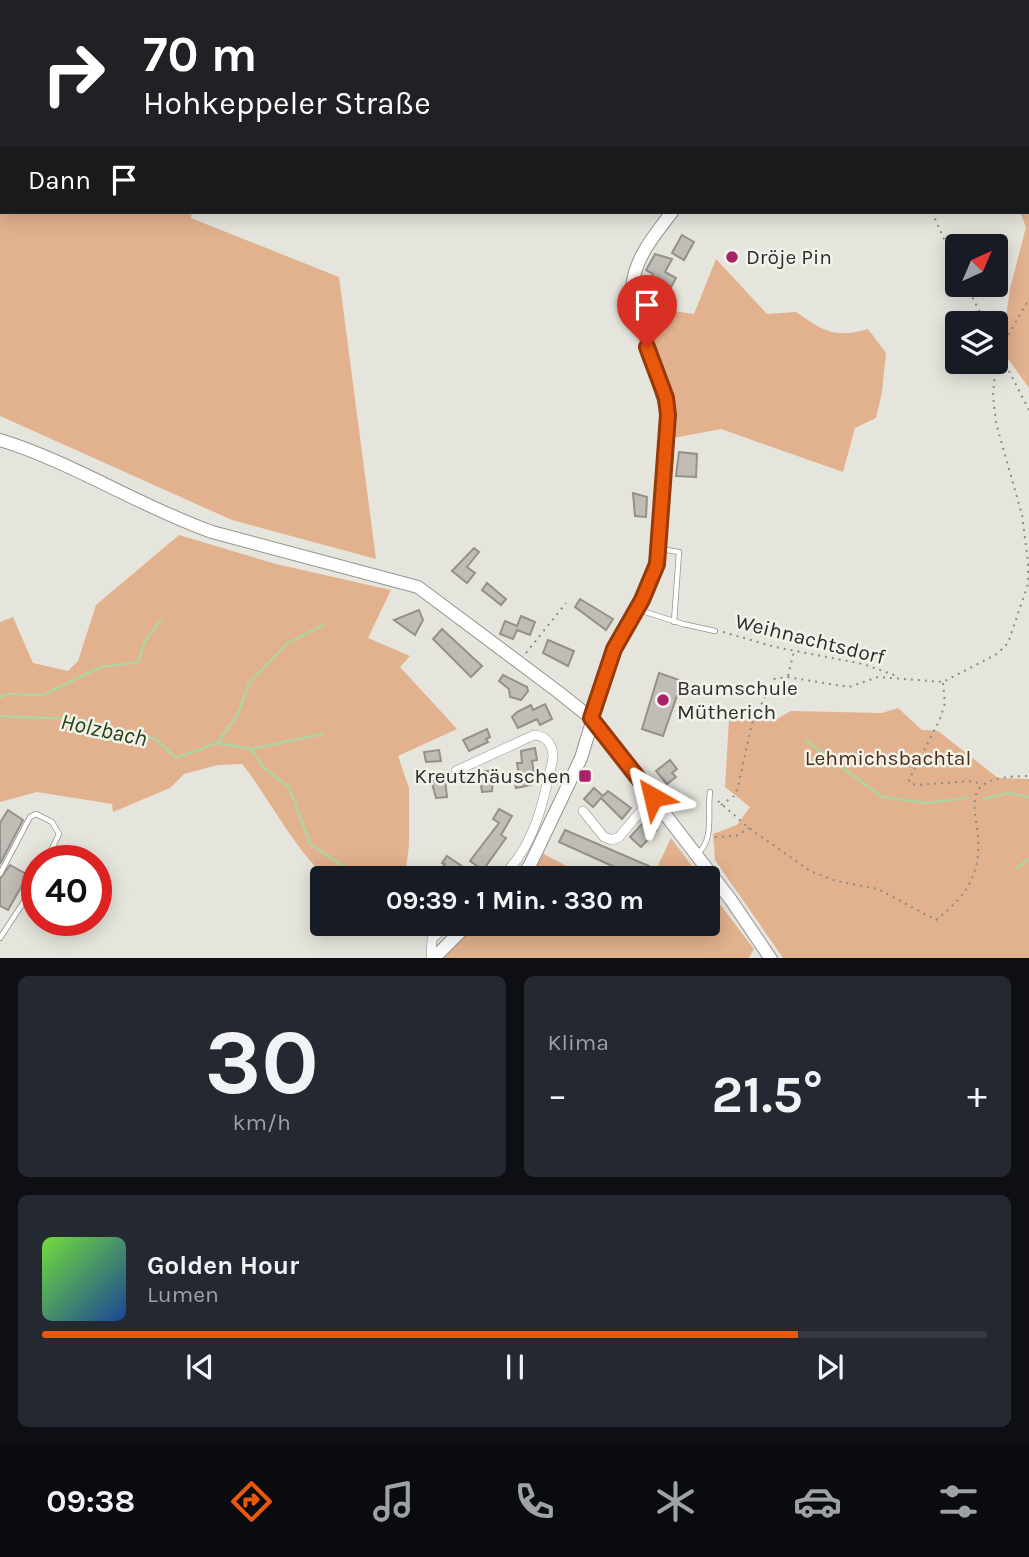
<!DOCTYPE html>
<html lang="de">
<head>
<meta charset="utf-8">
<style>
	:root { --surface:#171b24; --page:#242831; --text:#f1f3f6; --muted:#9ea1a6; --line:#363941; --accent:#ea580c }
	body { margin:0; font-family:Karla,sans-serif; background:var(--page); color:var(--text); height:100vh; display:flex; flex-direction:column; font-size:26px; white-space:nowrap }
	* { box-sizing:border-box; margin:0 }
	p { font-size:23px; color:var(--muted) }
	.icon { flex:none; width:38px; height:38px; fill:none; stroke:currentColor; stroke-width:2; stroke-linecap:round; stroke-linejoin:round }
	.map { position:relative; height:958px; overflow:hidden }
	.side { display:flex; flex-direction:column; gap:18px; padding:18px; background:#0d0f14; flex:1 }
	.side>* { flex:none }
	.top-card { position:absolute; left:0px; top:0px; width:1029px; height:214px; box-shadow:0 4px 18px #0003; background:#202124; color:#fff; overflow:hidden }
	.needle { width:46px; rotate:44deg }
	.tools { position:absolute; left:945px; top:234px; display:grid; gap:14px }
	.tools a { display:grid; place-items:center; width:63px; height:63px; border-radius:7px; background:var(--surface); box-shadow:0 4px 18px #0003; font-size:35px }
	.speed { position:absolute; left:21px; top:845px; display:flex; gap:14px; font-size:35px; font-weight:700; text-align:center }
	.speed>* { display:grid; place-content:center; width:91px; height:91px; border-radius:50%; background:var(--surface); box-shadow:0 4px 18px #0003; line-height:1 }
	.speed .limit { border:10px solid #d22; background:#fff; color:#111 }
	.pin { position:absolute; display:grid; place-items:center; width:60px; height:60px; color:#fff; margin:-72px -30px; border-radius:50% 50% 50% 0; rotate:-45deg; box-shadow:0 0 7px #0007 }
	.pin .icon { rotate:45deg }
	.me { position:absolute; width:77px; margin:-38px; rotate:323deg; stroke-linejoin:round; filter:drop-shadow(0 0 5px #0008) }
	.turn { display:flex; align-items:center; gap:24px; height:147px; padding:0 28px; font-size:32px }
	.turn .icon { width:91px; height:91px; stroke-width:2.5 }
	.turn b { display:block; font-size:49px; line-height:60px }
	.then { display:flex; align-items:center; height:66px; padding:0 28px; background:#0003; gap:14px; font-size:26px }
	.big { font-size:52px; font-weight:700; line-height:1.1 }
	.side .tile { flex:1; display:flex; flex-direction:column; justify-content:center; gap:10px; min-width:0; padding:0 24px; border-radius:10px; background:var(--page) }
	.side .dial { align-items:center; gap:0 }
	.dial b { font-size:91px; line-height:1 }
	.song { display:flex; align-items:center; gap:21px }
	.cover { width:84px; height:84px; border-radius:10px; background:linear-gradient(135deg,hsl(100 70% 55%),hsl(220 70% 35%)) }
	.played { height:7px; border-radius:4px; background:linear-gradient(90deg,var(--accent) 80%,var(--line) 80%) }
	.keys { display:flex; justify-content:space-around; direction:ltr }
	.heat { display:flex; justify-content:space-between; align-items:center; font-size:38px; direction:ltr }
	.side .tiles { flex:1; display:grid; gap:18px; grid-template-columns:1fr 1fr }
	.tile:last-child { grid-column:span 2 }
	.trip { position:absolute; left:310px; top:866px; width:410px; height:70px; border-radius:7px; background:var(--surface); box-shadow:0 4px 18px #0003; font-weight:700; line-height:70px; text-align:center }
	.tabs { display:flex; height:112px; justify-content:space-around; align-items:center; background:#090b0e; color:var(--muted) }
	.tabs .icon { width:49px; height:49px }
	.tabs .current { color:var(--accent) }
	.tabs b { font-size:32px; color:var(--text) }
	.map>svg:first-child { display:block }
</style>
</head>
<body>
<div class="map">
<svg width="1029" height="959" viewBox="0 0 1029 959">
	<rect width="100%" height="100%" fill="#e6e5dd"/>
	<g fill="#e2b18e">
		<polygon points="0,0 318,0 2,2 2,212 192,212 191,218 339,277 376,559 232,520 0,416"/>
		<polygon points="605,0 813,0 607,2"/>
		<polygon points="1027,107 1029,107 1029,388 1001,349 1010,289 1026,227 1020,212 1027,212"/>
		<path d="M716,259L767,314L796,312C824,331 834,339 868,329L886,353L882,392L876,418L855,428L843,472L721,429L673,438L672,402L640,306L694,314Z"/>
		<path d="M179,535L276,564L391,590L368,638L410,656L400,667L457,729L398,756L409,788V845L405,878C383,879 354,883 333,878C307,872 264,789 242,764L218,765L184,774L170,788L113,812L112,804L37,792L0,802V622L13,617L33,663L68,671L78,661L96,605Z"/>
		<polygon points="898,708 922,730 938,731 998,778 1029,779 1029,958 783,958 715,860 713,834 737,825 750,807 725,787 729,719 773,721 791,711 882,713"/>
		<polygon points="671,838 701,878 652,878"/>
		<polygon points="542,853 589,878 527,878"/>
		<polygon points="707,887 754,949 748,959 442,959 477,924 707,924"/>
	</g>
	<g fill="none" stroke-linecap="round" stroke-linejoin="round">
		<g stroke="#afd4a1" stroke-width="2.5">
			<polyline points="75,2 75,0"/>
			<polyline points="0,697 8,694 43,695 101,667 138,662 145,641 161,620"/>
			<polyline points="0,716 70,719 156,739 176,758 217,743 251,749 323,734"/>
			<polyline points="805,740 882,797 926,803 968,798"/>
			<polyline points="218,742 238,714 249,683 288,643 325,624"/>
			<polyline points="251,749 263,767 289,787 310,844 361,878"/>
			<polyline points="983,799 1008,793 1029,797"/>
			<polyline points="1017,868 1029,859"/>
		</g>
	</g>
	<g fill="#c1bdb6" stroke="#94908a" stroke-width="2">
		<polygon points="682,235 694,242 684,260 672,253"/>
		<polygon points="655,254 672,259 665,272 676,278 671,287 651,277 653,274 646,270"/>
		<polygon points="679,452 697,454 696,477 676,476"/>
		<polygon points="633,493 647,497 646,517 635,516"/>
		<polygon points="474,548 479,552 467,567 475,573 467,583 452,571"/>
		<polygon points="487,583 506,599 501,605 482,590"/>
		<polygon points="580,599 613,619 606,630 575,607"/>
		<polygon points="419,610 423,620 415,635 394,620"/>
		<polygon points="521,616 535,622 530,635 517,630 513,639 500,634 505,621 517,626"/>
		<polygon points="442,629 482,666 471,677 433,639"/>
		<polygon points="548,640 574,651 568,666 543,653"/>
		<polygon points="659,673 682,681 663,736 642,729"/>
		<polygon points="503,675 527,687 528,691 521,700 510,697 509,689 499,681"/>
		<polygon points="545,704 552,719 540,725 537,719 518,728 512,717 517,712 531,705 533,710"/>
		<polygon points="487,729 490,737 486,739 488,742 469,751 463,740"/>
		<polygon points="535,748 537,760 532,761 534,773 529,774 531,785 516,788 514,776 519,775 517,763 522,763 521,751"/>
		<polygon points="439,750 441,761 426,762 424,752"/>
		<polygon points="670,760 677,769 672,773 676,777 667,784 656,771"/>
		<polygon points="494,770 492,791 482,792 479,772"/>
		<polygon points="445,779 447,797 436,798 431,780"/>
		<polygon points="594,788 603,796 608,791 631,808 622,819 601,798 593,807 584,799"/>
		<polygon points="499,809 512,816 501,835 506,838 483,870 470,861 499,823 493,819"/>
		<polygon points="8,810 23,820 0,864 0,823"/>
		<polygon points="642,824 646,827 650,824 657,830 641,847 630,837"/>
		<polygon points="565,830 649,866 644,878 632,878 617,872 619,869 559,842"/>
		<polygon points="447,856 469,871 463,878 432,878 445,864 442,863"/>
		<polygon points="10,865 28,875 8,910 0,906 0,879"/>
	</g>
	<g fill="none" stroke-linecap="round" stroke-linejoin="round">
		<defs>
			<g id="service">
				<polyline points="660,549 679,552 674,622"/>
				<polyline points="639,610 683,624 715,631"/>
				<path d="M697,854C715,840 707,812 710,792"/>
				<polyline points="0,874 30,817 36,814 52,822 59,834 46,861"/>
				<polyline points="0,938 23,903 37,873"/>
			</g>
			<g id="minor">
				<polyline points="593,0 596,2"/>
				<path d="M456,771L534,735C547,736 553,745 553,758C544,800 534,849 500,878"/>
				<polyline points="583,811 604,837 612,840 619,837 653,797"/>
				<polyline points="431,959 432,939 448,924"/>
			</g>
			<g id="tertiary">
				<polyline points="819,2 820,0"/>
				<path d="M0,440C74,463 139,506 212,532L418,587L557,691L591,718L731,900L771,959"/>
				<path d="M520,878L530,865L581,758L614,650L642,600L657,564L668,415L632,288C635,257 654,236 672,212"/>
				<polyline points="433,959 468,924"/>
			</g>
		</defs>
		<use href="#service" stroke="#95938c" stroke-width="6"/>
		<use href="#minor" stroke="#95938c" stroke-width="10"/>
		<use href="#tertiary" stroke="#95938c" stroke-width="14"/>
		<g stroke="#8c8b86" stroke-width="2" stroke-dasharray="2 5" stroke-linecap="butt">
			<polyline points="877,0 878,2"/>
			<polyline points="0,206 2,207"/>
			<polyline points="932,212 957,268"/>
			<polyline points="966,285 986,324"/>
			<polyline points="996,346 1029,410"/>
			<polyline points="723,632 775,647 863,664 897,676"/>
			<polyline points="526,653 566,603"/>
			<polyline points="788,676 794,651"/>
			<polyline points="943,683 945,703 940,719 909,780 911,784 918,785 969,781 983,784"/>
			<path d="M718,801L749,828L810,871L836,881L878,889L936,920C954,905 968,893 975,870C991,819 940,776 1029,776"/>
			<polyline points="721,805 734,796 738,787 752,723 774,679 787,677 849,687 878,677 943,682 997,654 1008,643 1028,584 1028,562 1022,515 996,423 993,395 995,371 1003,344 1029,299"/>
			<polyline points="715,837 736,836 749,828"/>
		</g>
		<use href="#service" stroke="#fff" stroke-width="4.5"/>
		<use href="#minor" stroke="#fff" stroke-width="9"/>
		<use href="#tertiary" stroke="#fff" stroke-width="12"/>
	</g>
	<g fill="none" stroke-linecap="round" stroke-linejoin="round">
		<defs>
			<polyline id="route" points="647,347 666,398 668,415 657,564 642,600 614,649 591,718 653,797"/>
		</defs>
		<use href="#route" stroke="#983908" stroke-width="18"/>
		<use href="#route" stroke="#ea580c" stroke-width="12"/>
	</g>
	<g fill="#a92166" stroke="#f3f2ea" stroke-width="2.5">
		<circle cx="732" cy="257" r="7"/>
		<circle cx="663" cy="700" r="7"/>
		<rect x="578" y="769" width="14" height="14" rx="3.5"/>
	</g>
	<g text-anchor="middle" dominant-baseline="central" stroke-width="5" stroke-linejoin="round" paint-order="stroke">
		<g font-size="21" fill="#2f2e2c" stroke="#f3f2ea" text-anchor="start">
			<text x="746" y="257">Dröje Pin</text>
			<text x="677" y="688">Baumschule<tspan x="677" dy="24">Mütherich</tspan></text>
			<text x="571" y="776" text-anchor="end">Kreutzhäuschen</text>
		</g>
		<g font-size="21" fill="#2f2e2c" stroke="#f3f2ea">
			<text transform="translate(810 639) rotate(14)">Weihnachtsdorf</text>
		</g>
		<g font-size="21" fill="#502d11" stroke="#f3f2ea">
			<text x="888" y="758">Lehmichsbachtal</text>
		</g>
		<g font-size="23" font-style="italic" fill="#214310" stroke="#f3f2ea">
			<text transform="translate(104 730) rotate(12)">Holzbach</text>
		</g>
	</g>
</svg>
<div class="tools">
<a><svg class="needle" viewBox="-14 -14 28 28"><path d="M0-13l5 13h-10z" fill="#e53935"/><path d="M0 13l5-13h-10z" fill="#9ea1a6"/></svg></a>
<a><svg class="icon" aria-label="layers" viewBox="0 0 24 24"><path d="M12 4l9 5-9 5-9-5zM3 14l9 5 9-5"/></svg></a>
</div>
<div class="speed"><div class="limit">40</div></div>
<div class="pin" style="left:647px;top:347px;background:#d93025"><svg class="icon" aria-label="arrive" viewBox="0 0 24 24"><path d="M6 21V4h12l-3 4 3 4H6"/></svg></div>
<svg class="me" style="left:653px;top:797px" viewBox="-20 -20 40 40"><path d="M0-17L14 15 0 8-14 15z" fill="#ea580c" stroke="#fff" stroke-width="4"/></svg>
<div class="trip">09:39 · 1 Min. · 330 m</div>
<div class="top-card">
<div class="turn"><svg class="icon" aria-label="right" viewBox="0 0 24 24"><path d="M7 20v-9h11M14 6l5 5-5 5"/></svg><div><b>70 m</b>Hohkeppeler Straße</div></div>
<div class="then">Dann<svg class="icon" aria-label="arrive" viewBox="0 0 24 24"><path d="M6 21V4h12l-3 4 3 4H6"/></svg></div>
</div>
</div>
<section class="side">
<div class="tiles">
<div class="tile dial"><b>30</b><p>km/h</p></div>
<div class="tile"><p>Klima</p>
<div class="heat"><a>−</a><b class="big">21.5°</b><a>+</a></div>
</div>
<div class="tile">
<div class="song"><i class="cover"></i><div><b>Golden Hour</b><p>Lumen</p></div></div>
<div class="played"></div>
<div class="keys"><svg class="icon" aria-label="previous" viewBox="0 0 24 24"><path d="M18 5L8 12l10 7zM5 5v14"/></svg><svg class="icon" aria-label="pause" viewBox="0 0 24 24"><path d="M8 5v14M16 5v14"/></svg><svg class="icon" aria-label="next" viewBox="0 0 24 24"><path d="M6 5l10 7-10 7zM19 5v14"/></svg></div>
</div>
</div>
</section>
<nav class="tabs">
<b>09:38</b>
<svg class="icon current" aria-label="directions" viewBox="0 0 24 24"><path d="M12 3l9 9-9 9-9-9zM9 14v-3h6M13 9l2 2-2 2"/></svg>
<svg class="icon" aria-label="music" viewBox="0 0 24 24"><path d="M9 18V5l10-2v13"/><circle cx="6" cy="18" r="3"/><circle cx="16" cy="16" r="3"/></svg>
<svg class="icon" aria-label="phone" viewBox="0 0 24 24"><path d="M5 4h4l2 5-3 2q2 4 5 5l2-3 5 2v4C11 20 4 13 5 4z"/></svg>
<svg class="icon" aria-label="climate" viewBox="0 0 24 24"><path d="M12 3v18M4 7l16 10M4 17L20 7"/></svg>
<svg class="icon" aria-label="car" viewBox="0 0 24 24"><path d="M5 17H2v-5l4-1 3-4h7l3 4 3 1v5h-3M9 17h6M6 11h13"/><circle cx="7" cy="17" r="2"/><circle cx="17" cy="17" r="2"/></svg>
<svg class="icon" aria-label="filters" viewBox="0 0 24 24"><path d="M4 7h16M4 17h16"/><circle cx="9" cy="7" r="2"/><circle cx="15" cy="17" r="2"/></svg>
</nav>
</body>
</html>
